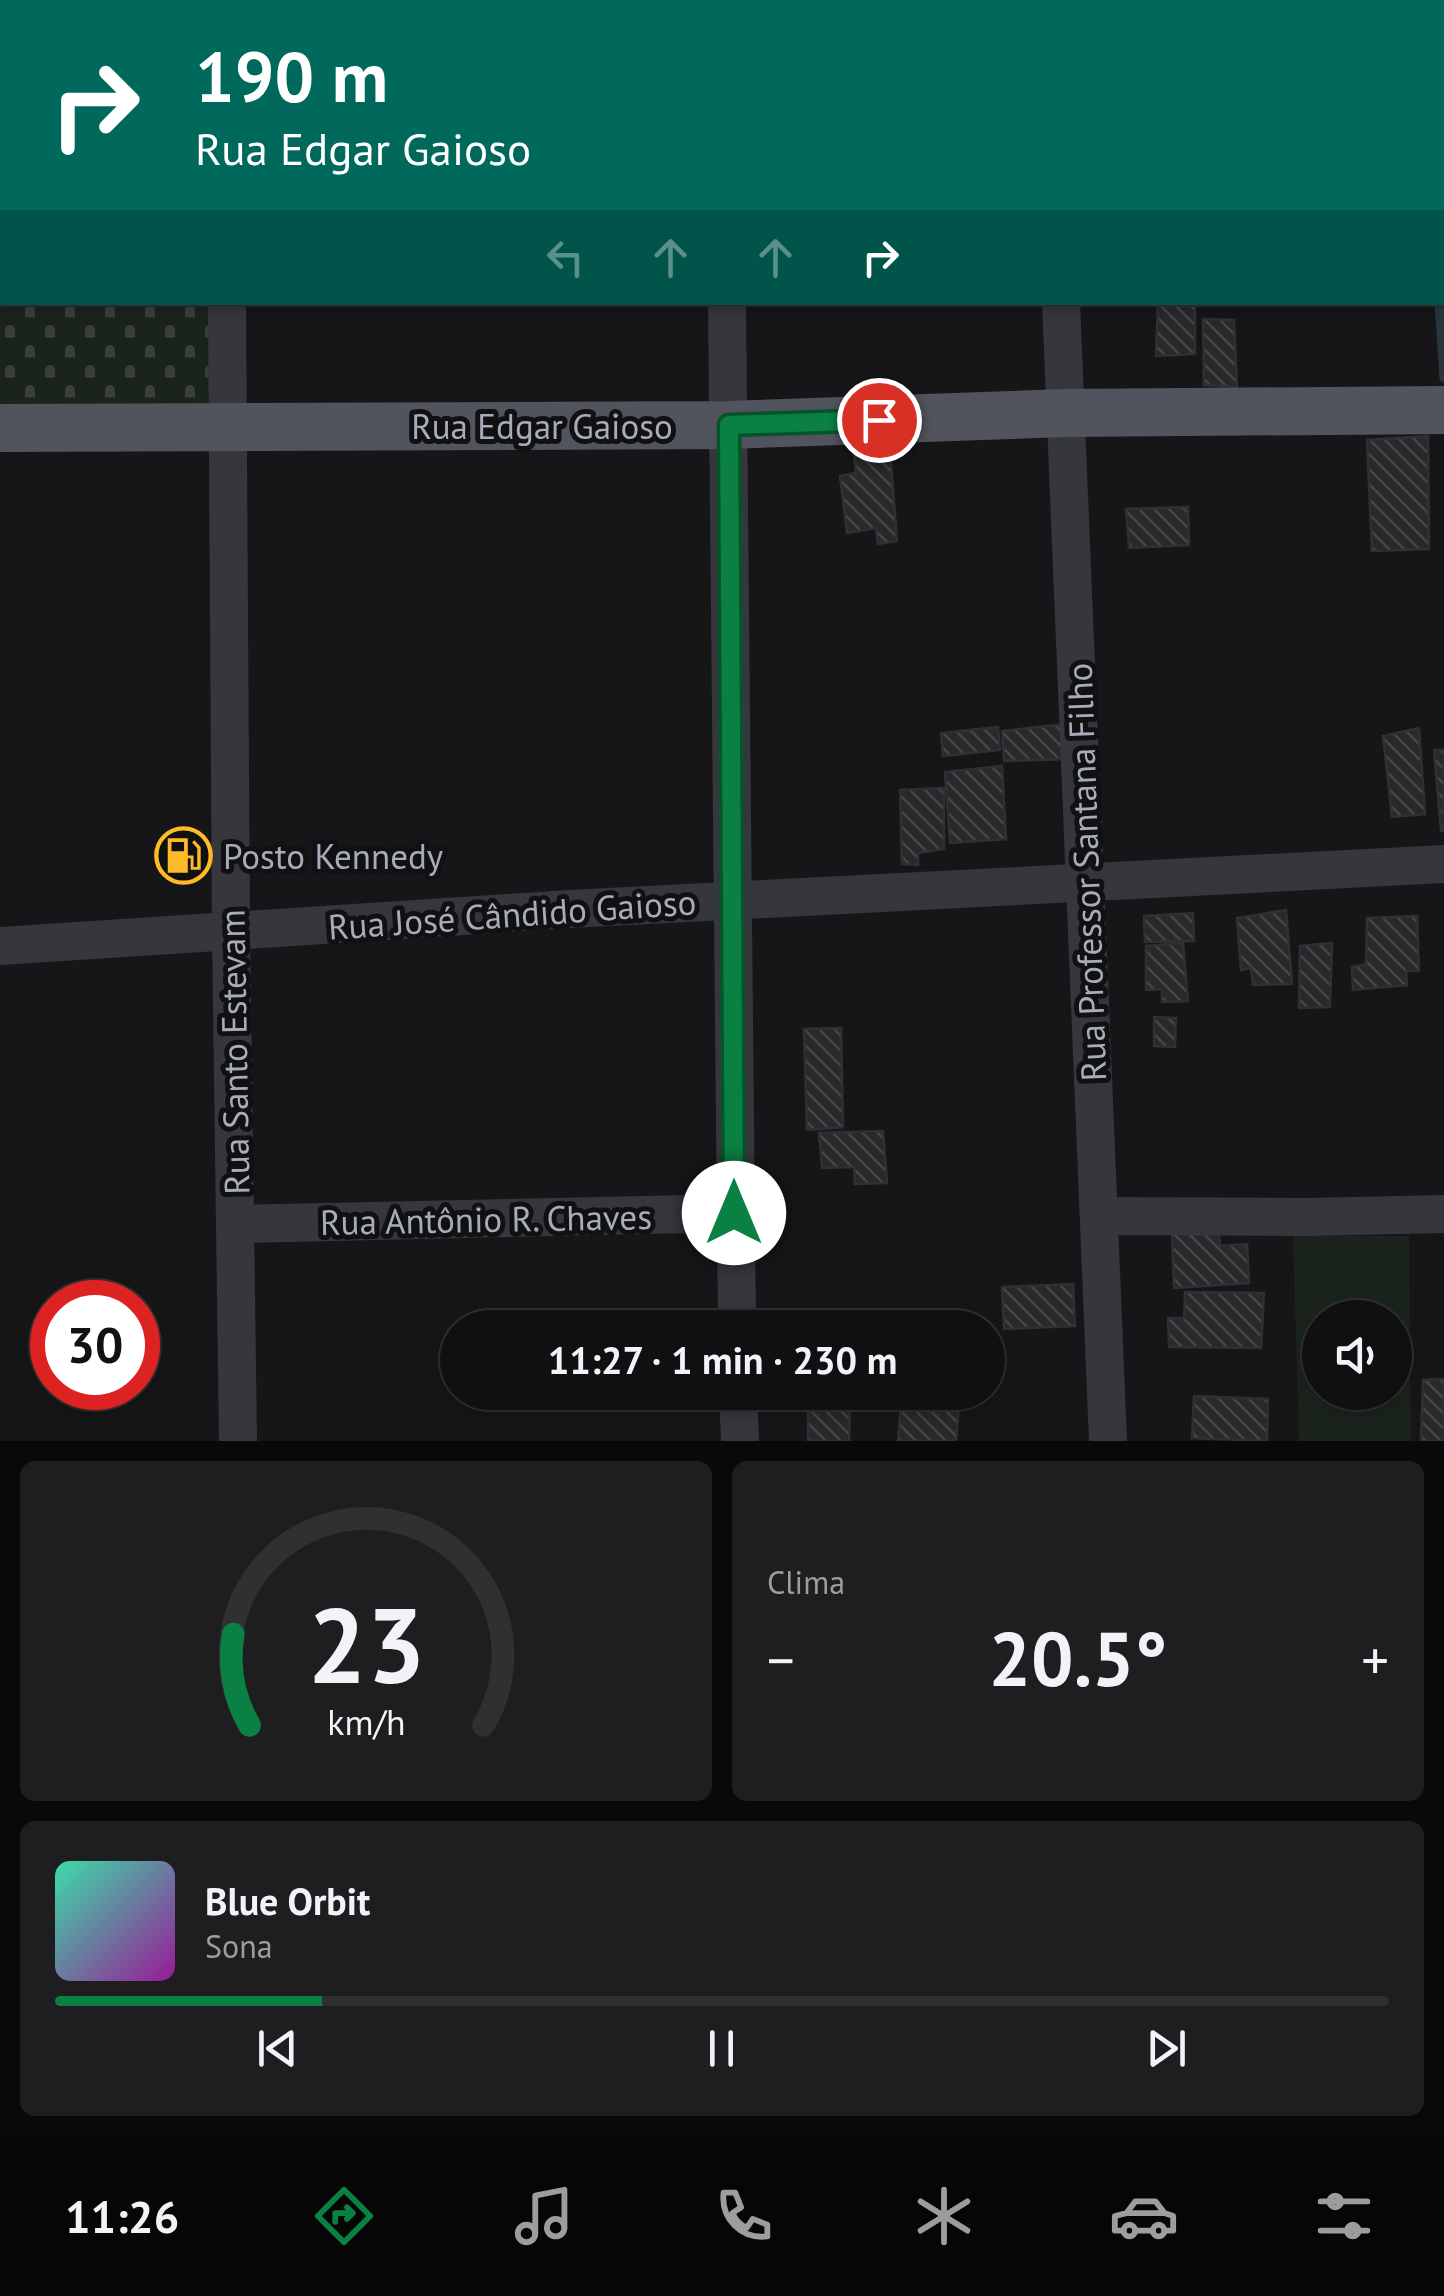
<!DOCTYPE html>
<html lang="pt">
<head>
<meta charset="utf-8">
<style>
	:root { --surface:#101012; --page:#1e1e20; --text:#f1f3f6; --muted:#9c9d9f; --line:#303032; --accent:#0b8043 }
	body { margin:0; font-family:"PT Sans",sans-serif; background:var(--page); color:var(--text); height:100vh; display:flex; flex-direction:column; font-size:38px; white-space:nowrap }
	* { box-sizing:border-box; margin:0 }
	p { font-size:32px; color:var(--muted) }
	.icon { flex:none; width:55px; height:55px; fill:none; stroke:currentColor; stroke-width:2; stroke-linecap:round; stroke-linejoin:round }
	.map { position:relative; height:1441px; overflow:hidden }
	.panel { display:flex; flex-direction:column; gap:20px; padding:20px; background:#09090a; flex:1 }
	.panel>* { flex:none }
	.guide { position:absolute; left:0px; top:0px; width:1445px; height:305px; box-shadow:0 5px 15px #0003,0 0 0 2px var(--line); background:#00695c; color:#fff; overflow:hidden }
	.buttons { position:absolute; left:1302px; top:1300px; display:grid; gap:20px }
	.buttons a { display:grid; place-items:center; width:110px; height:110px; border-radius:50%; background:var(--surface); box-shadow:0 5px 15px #0003,0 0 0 2px var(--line); font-size:50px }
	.speed { position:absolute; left:30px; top:1280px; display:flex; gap:20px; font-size:50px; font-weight:700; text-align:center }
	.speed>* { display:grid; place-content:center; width:130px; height:130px; border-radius:50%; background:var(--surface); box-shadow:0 5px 15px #0003,0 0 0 2px var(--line); line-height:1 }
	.speed .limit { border:15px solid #d22; background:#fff; color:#111 }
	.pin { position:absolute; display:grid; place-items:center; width:85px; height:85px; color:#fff; margin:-42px; border:5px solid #fff; border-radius:50%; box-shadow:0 2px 10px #0007 }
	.me { position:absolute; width:110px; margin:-55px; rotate:0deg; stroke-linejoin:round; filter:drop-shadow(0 0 8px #0008) }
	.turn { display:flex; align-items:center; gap:35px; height:210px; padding:0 30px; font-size:45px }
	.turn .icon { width:130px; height:130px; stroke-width:2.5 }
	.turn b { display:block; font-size:70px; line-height:85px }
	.lanes { display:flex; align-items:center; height:95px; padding:0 30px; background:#0003; justify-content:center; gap:50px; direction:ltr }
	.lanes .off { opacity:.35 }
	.big { font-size:75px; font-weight:700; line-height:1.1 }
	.panel .tile { flex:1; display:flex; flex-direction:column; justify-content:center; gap:15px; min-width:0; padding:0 35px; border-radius:15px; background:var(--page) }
	.panel .dial { align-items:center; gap:0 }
	.dial svg { height:260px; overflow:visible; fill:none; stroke:var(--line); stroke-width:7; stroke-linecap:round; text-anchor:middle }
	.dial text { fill:var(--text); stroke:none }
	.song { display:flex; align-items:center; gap:30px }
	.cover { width:120px; height:120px; border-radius:15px; background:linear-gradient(135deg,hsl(160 70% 55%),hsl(300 70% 35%)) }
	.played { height:10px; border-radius:5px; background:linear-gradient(90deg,var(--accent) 20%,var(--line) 20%) }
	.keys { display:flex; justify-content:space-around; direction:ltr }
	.heat { display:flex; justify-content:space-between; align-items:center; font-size:55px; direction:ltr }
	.panel .tiles { flex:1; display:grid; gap:20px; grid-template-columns:1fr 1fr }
	.tile:last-child { grid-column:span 2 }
	.trip { position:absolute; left:440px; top:1310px; width:565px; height:100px; border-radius:50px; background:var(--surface); box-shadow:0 5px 15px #0003,0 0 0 2px var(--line); font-weight:700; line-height:100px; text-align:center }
	.menu { display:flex; height:160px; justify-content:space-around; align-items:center; background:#060607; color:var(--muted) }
	.menu .icon { width:70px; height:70px }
	.menu .on { color:var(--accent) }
	.menu b { font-size:45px; color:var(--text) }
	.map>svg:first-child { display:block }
</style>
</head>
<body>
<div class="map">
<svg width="1444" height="1441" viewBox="0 0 1444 1441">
	<defs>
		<pattern id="cemetery-stones" width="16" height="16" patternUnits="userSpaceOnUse" patternTransform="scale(2.5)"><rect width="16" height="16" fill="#1b231d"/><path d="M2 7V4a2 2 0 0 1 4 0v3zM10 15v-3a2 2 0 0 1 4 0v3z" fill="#39403c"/></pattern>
		<pattern id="building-back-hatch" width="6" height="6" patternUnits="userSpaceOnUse" patternTransform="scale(2.5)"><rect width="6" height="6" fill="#29292c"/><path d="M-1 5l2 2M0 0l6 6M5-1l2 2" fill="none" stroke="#454548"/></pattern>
	</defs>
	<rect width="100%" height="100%" fill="#161618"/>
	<path fill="#1b231d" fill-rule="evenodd" d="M1293,1236H1409L1411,1441H1299ZM1320,1318H1395V1392H1320Z"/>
	<polygon fill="url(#cemetery-stones)" points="0,0 208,0 2,2 2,302 209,303 209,413 0,418"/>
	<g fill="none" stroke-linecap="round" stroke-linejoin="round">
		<polyline stroke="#2b353d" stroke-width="9" points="1439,302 1444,378"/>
	</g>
	<g fill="url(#building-back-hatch)" stroke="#303034" stroke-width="2.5">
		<polygon points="1158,302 1195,302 1195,354 1156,356"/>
		<polygon points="1203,319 1234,320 1237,387 1204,385"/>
		<polygon points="1428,436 1429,549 1372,551 1367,440"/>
		<polygon points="889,437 897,541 878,544 876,528 847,533 840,476 856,473 853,444"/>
		<polygon points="1188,507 1189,545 1129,548 1126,509"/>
		<polygon points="1066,724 1068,759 1004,761 1002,731"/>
		<polygon points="998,727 1000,750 943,756 941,733"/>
		<polygon points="1419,728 1425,814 1392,817 1383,736"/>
		<polygon points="1434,750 1444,750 1444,831 1441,831"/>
		<polygon points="1002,766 1006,839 950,843 945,772"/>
		<polygon points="944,788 944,849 918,853 918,865 902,864 900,790"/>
		<polygon points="1286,910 1292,984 1253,985 1251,968 1241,970 1237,918"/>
		<polygon points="1193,913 1194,941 1145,942 1144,916"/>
		<polygon points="1417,916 1419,971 1406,971 1407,985 1353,990 1352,967 1366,964 1367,918"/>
		<polygon points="1183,943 1188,1001 1162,1002 1162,989 1146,990 1146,946"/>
		<polygon points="1332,943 1330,1007 1299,1008 1300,946"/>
		<polygon points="1154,1017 1176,1018 1175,1047 1154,1046"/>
		<polygon points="841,1028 843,1127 807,1130 804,1029"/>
		<polygon points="883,1131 887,1183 855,1184 854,1167 822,1168 819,1133"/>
		<polygon points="1219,1233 1220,1246 1247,1244 1249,1283 1174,1288 1172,1234"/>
		<polygon points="1073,1284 1075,1326 1004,1329 1002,1287"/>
		<polygon points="1185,1292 1264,1293 1261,1348 1169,1347 1168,1318 1184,1318"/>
		<polygon points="1444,1379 1444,1441 1421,1441 1423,1380"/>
		<polygon points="902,1392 960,1392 956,1441 898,1441"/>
		<polygon points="1194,1396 1268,1399 1267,1441 1192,1438"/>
		<polygon points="850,1410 849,1441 808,1441 808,1411"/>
	</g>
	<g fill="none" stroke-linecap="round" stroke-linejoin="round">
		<g stroke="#36373d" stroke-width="38">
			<polyline points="222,0 222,2"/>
			<polyline points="721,0 721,2"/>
			<polyline points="1046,0 1046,2"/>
			<polyline points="227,302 231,933 238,1441"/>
			<polyline points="727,302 737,1328"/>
			<polyline points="1061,302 1108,1441"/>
			<polyline points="0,946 570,909 1444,864"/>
			<polyline points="1100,1216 1309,1217 1444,1214"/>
			<polyline points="237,1224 734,1213"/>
			<polyline points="738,1392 740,1441"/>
		</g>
		<polyline stroke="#52545d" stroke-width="48" points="0,428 729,425 1066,413 1444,410"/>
	</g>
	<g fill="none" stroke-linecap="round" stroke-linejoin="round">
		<defs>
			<polyline id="route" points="734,1213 729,425 879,420"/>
		</defs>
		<use href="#route" stroke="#07532c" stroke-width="25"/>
		<use href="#route" stroke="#0b8043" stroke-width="18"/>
	</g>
	<defs>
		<symbol id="fuel-ring" viewBox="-11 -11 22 22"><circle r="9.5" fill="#111113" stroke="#ffba27" stroke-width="1.5"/><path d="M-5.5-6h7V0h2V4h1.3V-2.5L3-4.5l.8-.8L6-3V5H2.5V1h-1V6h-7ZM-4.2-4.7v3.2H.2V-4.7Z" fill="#ffba27"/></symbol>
	</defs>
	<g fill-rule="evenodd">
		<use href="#fuel-ring" x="152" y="824" width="63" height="63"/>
	</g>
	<g text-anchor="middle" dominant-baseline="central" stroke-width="10" stroke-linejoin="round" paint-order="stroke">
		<g font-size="35" fill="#a7acb9" stroke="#111113">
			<text x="542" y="426">Rua Edgar Gaioso</text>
			<text transform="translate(1086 872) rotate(-92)">Rua Professor Santana Filho</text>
			<text transform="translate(512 914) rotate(-4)">Rua José Cândido Gaioso</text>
			<text transform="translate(234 1052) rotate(-91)">Rua Santo Estevam</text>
			<text transform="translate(486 1219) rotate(-1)">Rua Antônio R. Chaves</text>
		</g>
		<g font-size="35" fill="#a7acb9" stroke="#111113" text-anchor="start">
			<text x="223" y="856">Posto Kennedy</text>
		</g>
	</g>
</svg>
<div class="buttons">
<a><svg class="icon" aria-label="sound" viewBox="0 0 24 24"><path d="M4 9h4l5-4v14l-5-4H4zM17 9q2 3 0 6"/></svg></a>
</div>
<div class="speed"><div class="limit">30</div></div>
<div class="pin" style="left:879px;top:420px;background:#d93025"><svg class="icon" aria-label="arrive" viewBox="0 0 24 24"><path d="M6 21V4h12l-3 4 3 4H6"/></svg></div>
<svg class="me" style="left:734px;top:1213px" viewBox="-20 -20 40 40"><circle r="19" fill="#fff"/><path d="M0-13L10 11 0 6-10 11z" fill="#0b8043"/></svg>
<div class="trip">11:27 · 1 min · 230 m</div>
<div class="guide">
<div class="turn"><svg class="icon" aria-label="right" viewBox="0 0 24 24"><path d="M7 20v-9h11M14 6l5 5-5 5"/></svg><div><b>190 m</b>Rua Edgar Gaioso</div></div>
<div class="lanes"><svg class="icon off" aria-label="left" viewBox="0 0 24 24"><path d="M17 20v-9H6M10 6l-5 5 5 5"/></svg><svg class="icon off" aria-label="ahead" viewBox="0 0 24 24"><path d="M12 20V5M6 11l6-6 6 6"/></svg><svg class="icon off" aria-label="ahead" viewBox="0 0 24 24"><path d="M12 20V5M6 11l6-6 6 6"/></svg><svg class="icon" aria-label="right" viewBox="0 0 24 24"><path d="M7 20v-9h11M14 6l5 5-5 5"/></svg></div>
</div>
</div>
<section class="panel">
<div class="tiles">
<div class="tile dial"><svg viewBox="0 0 100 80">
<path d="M14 69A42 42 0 1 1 86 69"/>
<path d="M14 69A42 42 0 0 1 9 41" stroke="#0b8043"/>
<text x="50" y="56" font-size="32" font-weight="700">23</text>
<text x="50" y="72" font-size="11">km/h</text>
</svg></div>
<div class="tile"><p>Clima</p>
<div class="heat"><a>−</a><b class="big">20.5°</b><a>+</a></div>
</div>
<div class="tile">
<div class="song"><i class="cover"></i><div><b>Blue Orbit</b><p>Sona</p></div></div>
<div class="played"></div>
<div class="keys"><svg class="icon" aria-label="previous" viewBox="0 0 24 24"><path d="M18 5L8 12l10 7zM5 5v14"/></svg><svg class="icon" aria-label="pause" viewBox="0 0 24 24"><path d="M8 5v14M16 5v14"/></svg><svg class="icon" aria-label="next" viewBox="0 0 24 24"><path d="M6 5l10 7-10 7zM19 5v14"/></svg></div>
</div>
</div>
</section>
<nav class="menu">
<b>11:26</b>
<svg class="icon on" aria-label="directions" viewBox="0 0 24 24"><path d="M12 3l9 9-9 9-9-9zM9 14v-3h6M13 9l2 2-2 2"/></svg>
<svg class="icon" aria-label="music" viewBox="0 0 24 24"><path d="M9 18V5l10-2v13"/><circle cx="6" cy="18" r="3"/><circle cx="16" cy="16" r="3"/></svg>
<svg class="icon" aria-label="phone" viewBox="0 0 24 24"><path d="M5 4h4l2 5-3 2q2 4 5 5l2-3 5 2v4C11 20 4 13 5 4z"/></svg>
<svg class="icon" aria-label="climate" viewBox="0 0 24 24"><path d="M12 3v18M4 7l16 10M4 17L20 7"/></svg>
<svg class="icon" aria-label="car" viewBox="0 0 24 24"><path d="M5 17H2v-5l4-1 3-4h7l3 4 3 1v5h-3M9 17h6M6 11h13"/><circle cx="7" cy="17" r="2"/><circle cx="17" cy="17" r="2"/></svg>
<svg class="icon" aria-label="filters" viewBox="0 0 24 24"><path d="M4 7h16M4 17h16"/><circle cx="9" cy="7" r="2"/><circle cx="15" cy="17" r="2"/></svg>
</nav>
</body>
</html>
